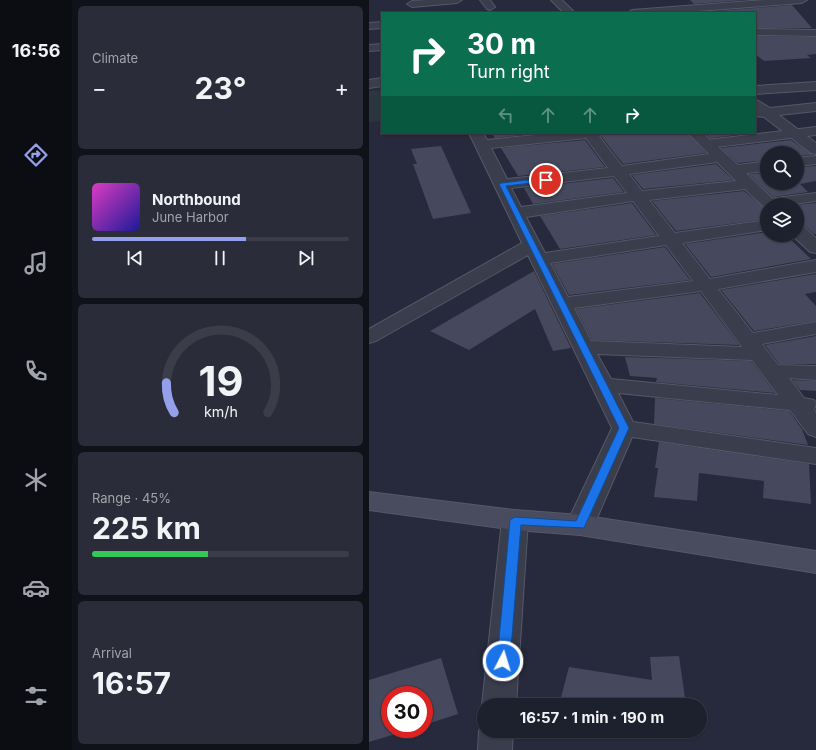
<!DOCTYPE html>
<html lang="en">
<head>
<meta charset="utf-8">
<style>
	:root { --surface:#1d202d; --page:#2a2d39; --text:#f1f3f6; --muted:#a0a3aa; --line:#3b3e49; --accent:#95a0ed }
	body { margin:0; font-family:Inter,sans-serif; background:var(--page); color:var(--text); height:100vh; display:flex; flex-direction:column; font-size:15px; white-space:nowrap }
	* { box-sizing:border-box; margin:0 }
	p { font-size:13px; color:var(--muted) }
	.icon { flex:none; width:22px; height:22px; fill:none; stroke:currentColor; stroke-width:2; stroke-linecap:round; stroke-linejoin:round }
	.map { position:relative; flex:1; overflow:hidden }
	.details { display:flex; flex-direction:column; gap:6px; padding:6px; background:#101219; width:297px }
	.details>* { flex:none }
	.guide { position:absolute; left:12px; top:12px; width:375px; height:122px; border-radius:0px; box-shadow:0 1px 3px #0004,0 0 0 1px var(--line); background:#0b6e4f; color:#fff; overflow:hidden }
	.controls { position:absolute; left:391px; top:146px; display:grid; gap:8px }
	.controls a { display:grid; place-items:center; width:44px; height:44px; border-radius:50%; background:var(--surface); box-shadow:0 1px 3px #0004,0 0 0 1px var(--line); font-size:20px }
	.speed { position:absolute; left:12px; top:686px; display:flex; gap:8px; font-size:20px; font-weight:700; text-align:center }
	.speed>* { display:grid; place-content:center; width:52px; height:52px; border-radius:50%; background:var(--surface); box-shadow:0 1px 3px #0004,0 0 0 1px var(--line); line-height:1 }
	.speed .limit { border:6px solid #d22; background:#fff; color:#111 }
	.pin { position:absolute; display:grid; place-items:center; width:34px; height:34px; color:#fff; margin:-17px; border:2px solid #fff; border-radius:50%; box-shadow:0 1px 4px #0007 }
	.me { position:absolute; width:44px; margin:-22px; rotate:5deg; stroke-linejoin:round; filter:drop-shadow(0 0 3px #0008) }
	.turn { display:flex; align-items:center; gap:14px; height:84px; padding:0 20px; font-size:18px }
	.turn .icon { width:52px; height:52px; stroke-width:2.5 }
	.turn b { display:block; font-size:28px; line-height:34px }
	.lanes { display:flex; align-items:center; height:38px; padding:0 20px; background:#0003; justify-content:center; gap:20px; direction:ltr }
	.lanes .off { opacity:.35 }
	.big { font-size:30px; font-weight:700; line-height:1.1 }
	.details .tile { flex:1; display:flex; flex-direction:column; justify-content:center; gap:6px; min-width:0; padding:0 14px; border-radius:6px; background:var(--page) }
	.details .dial { align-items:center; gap:0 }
	.dial svg { height:104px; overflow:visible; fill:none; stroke:var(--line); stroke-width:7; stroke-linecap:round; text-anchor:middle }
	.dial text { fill:var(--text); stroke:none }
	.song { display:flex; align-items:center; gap:12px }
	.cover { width:48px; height:48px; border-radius:6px; background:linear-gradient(135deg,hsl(310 70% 55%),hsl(240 70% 35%)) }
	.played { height:4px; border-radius:2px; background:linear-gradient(90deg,var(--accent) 60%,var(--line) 60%) }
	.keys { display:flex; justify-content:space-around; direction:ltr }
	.heat { display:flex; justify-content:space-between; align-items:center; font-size:22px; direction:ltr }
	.charge { height:6px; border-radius:3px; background:linear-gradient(90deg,#34c759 45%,var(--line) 0) }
	.trip { position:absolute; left:108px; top:698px; width:230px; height:40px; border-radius:20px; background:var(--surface); box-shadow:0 1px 3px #0004,0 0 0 1px var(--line); font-weight:700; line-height:40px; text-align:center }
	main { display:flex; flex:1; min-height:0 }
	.dock { display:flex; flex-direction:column; width:72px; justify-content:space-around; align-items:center; background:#0c0d12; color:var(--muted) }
	.dock .icon { width:28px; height:28px }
	.dock .on { color:var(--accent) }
	.dock b { font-size:18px; color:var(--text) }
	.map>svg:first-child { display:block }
</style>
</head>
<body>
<main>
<nav class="dock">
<b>16:56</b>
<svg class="icon on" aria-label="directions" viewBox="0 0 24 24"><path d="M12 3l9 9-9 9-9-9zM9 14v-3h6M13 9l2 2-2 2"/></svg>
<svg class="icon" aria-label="music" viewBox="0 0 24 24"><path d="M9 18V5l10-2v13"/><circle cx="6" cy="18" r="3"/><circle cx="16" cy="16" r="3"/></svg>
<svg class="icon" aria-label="phone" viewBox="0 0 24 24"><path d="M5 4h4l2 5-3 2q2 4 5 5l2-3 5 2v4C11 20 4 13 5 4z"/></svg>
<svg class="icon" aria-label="climate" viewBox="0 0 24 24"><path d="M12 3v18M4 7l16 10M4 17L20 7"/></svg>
<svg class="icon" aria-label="car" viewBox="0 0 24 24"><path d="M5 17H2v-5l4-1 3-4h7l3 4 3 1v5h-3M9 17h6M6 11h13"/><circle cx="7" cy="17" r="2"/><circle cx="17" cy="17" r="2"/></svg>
<svg class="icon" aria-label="filters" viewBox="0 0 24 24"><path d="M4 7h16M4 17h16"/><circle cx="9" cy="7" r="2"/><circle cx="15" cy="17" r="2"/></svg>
</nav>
<section class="details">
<div class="tile"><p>Climate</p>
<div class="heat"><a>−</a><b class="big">23°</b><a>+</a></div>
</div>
<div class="tile">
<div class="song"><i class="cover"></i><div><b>Northbound</b><p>June Harbor</p></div></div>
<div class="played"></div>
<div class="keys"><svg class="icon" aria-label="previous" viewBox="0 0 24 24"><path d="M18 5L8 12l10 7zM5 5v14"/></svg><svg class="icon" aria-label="pause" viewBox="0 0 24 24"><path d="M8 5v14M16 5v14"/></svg><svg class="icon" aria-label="next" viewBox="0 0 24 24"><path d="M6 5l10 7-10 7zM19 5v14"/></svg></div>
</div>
<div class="tile dial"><svg viewBox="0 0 100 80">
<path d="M14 69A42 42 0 1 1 86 69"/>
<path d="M14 69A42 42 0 0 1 8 46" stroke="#95a0ed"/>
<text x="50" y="56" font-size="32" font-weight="700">19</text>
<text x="50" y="72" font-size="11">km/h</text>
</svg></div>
<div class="tile"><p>Range · 45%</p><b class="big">225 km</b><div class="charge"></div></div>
<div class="tile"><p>Arrival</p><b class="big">16:57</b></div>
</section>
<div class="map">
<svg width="447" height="750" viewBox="0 0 447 750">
	<rect width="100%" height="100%" fill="#272a3c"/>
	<polygon fill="#2a373e" points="13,90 13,121 0,122 0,91"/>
	<g fill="#46495d">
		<polygon points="321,0 376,0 325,4"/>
		<polygon points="423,5 443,28 386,28 386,13 335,12"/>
		<polygon points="386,36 447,37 447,54 438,55 442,58 395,61 386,54"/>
		<polygon points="123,133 172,133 126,138"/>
		<polygon points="235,133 318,133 337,153 254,164 232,136"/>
		<polygon points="336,133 384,133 342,138"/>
		<polygon points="216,140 236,167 149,176 132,148"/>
		<polygon points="422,140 444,155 428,156 428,153 398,153 398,160 369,163 352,148"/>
		<polygon points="72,146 102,213 64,219 44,164 48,164 42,149"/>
		<polygon points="347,164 364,180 274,189 263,175"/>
		<polygon points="447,166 447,181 431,184 439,192 404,197 380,174 398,173 398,183 428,183 428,167"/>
		<polygon points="244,178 255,192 164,204 155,188"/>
		<polygon points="375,191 398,210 398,219 307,231 283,201"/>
		<polygon points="263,203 287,235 191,249 171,216"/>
		<polygon points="447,203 447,234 445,234 435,225 428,224 428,205"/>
		<polygon points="398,232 398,235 422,235 423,237 420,238 442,259 342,277 316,244"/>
		<polygon points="296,247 321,280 200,295 183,264"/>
		<polygon points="165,271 202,348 184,351 166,309 100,350 61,331"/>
		<polygon points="447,274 447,292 436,294 447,306 447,321 385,331 352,290"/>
		<polygon points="331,293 370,345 223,340 207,309"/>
		<polygon points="447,336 447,364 410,364 396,345"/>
		<polygon points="256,357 382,361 406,393 287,382 288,378 261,376"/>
		<polygon points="423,380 447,381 447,391 431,390"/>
		<polygon points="286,398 420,411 433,429 439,445 285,424"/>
		<polygon points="290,442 440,464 442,504 394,498 395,481 330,473 328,501 285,497 289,468 286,468"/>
		<polygon points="310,656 317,705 190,705 200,667 283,680 281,657"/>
		<polygon points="72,658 89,714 55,725 55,695 21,695 21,729 43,729 0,742 0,680"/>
	</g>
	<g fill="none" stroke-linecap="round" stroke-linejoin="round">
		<defs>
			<g id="lane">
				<polygon points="447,127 447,135 338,148 332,144 338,140"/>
				<polygon points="447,193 447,201 418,205 398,205 398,207 394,206 392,203 394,200 399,199"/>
			</g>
			<g id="street">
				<polygon points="56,0 93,0 88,3 43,7 38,4 43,1"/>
				<polygon points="111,0 121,0 126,7 121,10 118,9"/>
				<polygon points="182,0 193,0 206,13 195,13"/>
				<polygon points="396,0 438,0 433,3 301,13 258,13 263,10"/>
				<polygon points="13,22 13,28 0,29 0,23"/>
				<polygon points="386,29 447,30 447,36 386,35"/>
				<polygon points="13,44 13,50 0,51 0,45"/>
				<polygon points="13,78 13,86 0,88 0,80"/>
				<polygon points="447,82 447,90 386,94 386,86"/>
				<polygon points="386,99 401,108 447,103 447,111 410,115 447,143 447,154 442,153 395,117 386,116"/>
				<path d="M100,133H114L118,140L187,133H234L230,136L253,166L340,154L319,133H334L369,165L398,161V171L377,173L410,205H398V209L396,208L376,189L280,200L306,233L398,220V230L313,243L341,279L447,260V272L349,289L384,333L447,322V334L393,344L409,365L447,366V380L420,378L435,398L445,400L447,403L445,410L447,413V437L439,434L421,410L249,393L264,422L447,448V464L263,437L225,525L221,532L211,535L201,532L197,525L243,428L159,255L7,341L0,343V329L153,243ZM217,138L239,168L138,179L122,148ZM348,162L367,181L273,191L260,174ZM245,176L258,193L152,207L142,188ZM264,201L290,236L176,253L157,217ZM297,245L324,281L199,297L181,263ZM332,291L373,347L222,341L205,308ZM228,354L383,360L409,395L242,379Z"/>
				<polygon points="447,156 447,164 428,166 428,158"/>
				<polygon points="428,225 434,226 447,238 447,253 441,252 423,235 428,235"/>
				<polygon points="146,510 155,513 159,520 147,705 115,705 115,708 113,705 133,520 137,513"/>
				<polygon points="115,720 115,731 144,731 143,750 109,750 110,731"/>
			</g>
			<polygon id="secondary" points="0,492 146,510 211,515 447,551 447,573 211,535 146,530 0,510"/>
		</defs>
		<use href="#lane" stroke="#555867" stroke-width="2"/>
		<use href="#street" stroke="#555867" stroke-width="2"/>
		<use href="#secondary" stroke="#555867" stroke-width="2"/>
		<use href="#lane" fill="#3a3d4c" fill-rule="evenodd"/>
		<use href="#street" fill="#3a3d4c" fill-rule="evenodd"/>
		<use href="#secondary" fill="#494b5f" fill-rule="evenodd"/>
	</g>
	<polygon fill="#1a73e8" stroke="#114b97" points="177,178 180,180 179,181 137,186 260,428 215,528 152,525 141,661 139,665 134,667 130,665 128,661 141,520 146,517 207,521 250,428 130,184 133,183"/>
</svg>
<div class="controls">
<a><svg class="icon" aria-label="search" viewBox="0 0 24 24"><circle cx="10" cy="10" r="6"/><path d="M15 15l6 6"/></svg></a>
<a><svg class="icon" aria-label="layers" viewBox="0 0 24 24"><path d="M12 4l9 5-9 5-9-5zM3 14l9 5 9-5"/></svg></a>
</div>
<div class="speed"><div class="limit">30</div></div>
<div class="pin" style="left:177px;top:180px;background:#d93025"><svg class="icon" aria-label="arrive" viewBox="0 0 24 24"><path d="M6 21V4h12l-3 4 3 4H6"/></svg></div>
<svg class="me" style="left:134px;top:661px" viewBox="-20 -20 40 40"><circle r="17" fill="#1a73e8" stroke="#fff" stroke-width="3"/><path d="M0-11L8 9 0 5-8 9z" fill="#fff"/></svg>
<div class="trip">16:57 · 1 min · 190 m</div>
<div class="guide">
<div class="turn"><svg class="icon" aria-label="right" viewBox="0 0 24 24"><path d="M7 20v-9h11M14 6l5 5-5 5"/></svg><div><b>30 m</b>Turn right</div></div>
<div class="lanes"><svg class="icon off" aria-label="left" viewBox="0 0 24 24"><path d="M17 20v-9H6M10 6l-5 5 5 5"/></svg><svg class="icon off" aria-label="ahead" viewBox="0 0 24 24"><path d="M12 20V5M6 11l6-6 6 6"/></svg><svg class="icon off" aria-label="ahead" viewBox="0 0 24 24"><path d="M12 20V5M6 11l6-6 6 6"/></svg><svg class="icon" aria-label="right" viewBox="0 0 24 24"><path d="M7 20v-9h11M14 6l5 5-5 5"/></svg></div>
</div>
</div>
</main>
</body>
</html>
